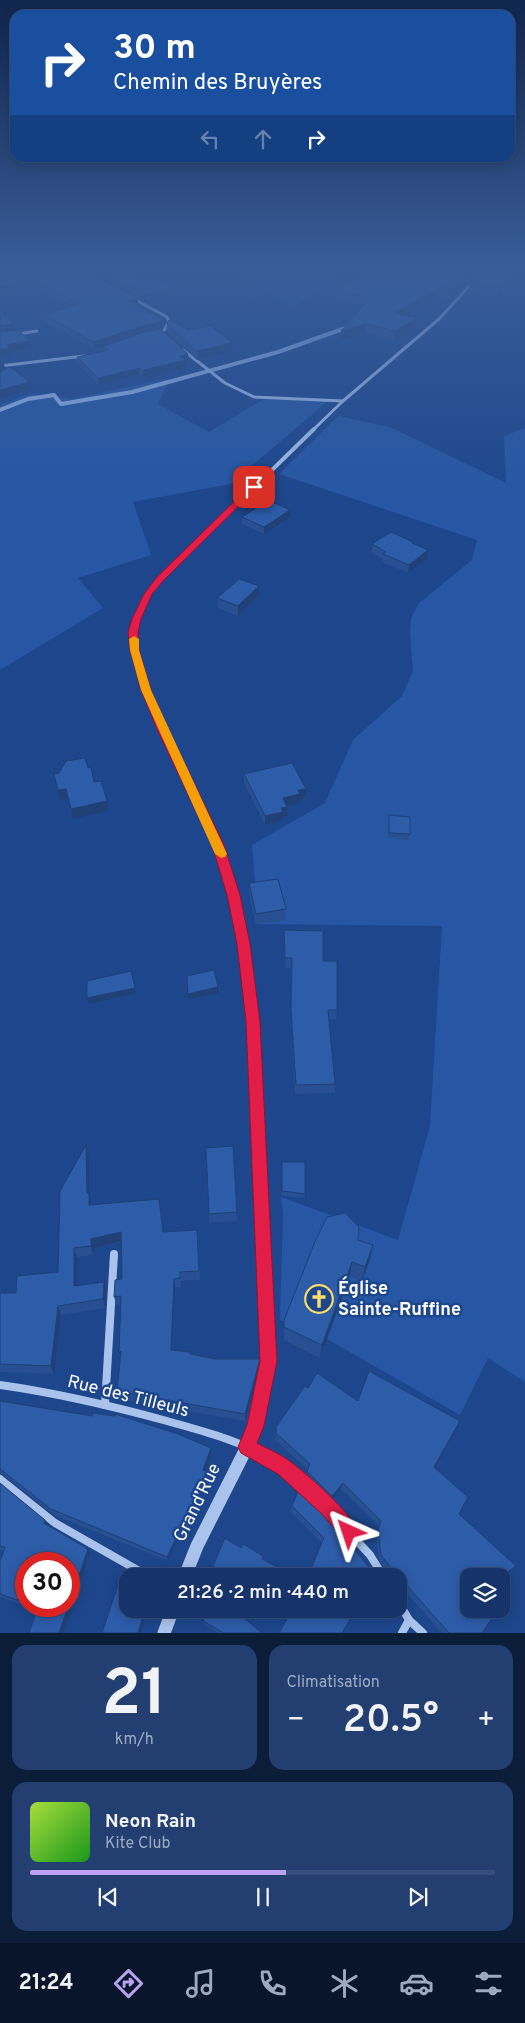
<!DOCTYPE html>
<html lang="fr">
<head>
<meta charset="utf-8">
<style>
	:root { --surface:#163469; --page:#233f71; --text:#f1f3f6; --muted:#9eaac0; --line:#354f7d; --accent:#bca0f2 }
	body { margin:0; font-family:Overpass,sans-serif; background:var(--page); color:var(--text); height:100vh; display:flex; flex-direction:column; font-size:19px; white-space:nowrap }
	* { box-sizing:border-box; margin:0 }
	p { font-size:16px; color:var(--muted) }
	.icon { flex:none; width:28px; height:28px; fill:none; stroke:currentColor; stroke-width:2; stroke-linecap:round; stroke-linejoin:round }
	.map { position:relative; height:1633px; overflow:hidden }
	.details { display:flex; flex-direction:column; gap:12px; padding:12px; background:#0c1d3a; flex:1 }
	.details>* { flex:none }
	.top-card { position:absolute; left:10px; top:10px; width:505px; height:152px; border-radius:15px; box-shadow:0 2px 12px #0003,0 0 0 1px var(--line); background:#1a4fa0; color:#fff; overflow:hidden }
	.tools { position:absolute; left:460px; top:1568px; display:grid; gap:10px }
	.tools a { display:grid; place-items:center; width:50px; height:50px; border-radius:10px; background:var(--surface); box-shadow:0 2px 12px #0003,0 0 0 1px var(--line); font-size:25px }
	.speed { position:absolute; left:15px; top:1552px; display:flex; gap:10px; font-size:25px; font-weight:700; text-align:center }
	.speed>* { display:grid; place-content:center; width:65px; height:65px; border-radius:50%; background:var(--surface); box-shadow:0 2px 12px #0003,0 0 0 1px var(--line); line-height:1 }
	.speed .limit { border:8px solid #d22; background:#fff; color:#111 }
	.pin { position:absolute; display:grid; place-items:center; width:42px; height:42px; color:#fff; margin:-21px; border-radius:10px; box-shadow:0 2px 8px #0006 }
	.me { position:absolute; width:55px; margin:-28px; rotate:318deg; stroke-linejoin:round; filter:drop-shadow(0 0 4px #0008) }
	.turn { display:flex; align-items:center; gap:18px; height:105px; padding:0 20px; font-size:22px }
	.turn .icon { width:65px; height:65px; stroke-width:2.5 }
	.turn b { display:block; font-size:35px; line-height:42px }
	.lanes { display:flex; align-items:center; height:48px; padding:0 20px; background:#0003; justify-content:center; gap:25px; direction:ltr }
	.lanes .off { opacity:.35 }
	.big { font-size:38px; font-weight:600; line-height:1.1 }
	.details .widget { flex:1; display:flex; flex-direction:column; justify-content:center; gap:8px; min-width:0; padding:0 18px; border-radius:15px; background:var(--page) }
	.details .dial { align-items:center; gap:0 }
	.dial b { font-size:65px; line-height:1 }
	.song { display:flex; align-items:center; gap:15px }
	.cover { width:60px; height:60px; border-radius:8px; background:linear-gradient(135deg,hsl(80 70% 55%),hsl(120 70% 35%)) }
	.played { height:5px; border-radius:2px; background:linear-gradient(90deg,var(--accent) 55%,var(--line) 55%) }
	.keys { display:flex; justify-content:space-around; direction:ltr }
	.heat { display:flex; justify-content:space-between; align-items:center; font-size:28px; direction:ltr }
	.details .tiles { flex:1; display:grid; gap:12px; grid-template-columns:1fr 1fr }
	.widget:last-child { grid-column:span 2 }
	.trip { position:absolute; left:119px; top:1568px; width:288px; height:50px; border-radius:15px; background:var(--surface); box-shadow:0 2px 12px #0003,0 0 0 1px var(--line); font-weight:600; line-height:50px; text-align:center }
	.menu { display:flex; height:80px; justify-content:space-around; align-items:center; background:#09152a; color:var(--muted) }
	.menu .icon { width:35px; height:35px }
	.menu .active { color:var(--accent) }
	.menu b { font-size:22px; color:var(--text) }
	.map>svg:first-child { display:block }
</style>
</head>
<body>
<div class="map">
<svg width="525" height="1633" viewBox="0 0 525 1633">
	<rect width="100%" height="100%" fill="#1d468c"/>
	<g fill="#2757a4">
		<polygon points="226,269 344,269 349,272 293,306"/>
		<polygon points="170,378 158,404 209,432 264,399 328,401 230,484 133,502 151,555 78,578 103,608 0,670 0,405 30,394 72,399"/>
		<polygon points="338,416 390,427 506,483 504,436 525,428 525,1382 488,1358 460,1415 327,1339 350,1276 362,1281 370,1260 289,1323 280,1320 283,1213 281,1197 398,1240 430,1126 442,926 256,924 249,893 255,882 252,845 325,803 353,740 402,696 413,671 410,632 411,619 418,604 472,560 477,540 279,474"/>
	</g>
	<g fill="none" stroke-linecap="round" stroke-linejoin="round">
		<polyline stroke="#9dbdee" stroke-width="4" points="0,410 28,399 54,395 61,404 132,392 278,352 351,326"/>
		<g stroke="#aac3ec" stroke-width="3">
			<polyline points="132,298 167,317 169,322 163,332"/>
			<polyline points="18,334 37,331"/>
			<polyline points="183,350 225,383 254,397 343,401"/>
			<polyline points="0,366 84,356"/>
			<polyline points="313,430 343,401 439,319 473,282"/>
		</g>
		<path stroke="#aac3ec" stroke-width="4" d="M133,634C136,613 147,595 160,579L314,429"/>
		<path stroke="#aac3ec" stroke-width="5" d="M133,632C137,704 190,778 217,844C224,859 227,876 232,891"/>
		<polyline stroke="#aac3ec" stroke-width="6" points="232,890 243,944 253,1021 262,1219"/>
		<g stroke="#aac3ec" stroke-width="8">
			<path d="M0,1385C57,1393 112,1406 167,1421C202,1431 239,1440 270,1459C284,1467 294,1477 306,1487"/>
			<polyline points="105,1405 114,1254"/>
			<polyline points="247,1447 256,1426 269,1361 262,1217"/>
			<polyline points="0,1479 55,1523 148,1576"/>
			<polyline points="321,1502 370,1555 383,1576"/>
			<polyline points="398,1601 409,1620 423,1633"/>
			<polyline points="402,1633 409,1620"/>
		</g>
		<g stroke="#aac3ec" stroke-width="13">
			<polyline points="185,1576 197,1546 247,1447"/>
			<polyline points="164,1633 173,1609"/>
		</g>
	</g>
	<g fill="#274f91">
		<polygon points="0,269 138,298 138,305 136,305 162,319 163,326 161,329 189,362 186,362 187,368 143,378 140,375 99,385 78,364 77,357 103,351 102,347 95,349 44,322 43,315 72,305 32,286 0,295"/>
		<polygon points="84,269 124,269 174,293 148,301"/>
		<polygon points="373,269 477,269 453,298 439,296 406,315 417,318 416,327 395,341 366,333 341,340 341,331 363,306 337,300 337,291"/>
		<polygon points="479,269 522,269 504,293 501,292 499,295 469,290 470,281"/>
		<polygon points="167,323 232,343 232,352 197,360 167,331"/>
		<polygon points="242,517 290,517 264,534 242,524"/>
		<polygon points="413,542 413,544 427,559 408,573 382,562 383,559 372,553 372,544"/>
		<polygon points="259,595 238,616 218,608 217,598"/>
		<polygon points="244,774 305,797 300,799 300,803 287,806 287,816 283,817 283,820 265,825 244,783"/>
		<polygon points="389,815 410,834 409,840 388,838"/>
		<polygon points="249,883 286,909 286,920 256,924 249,893"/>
		<polygon points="284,930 323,961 337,1010 336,1020 329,1019 335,1084 335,1093 295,1094 291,1019 291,968 285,968"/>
		<polygon points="233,1146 237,1221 209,1223 209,1214"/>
		<polygon points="89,1155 89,1195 91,1205 161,1209 163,1232 198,1240 200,1280 181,1281 181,1287 175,1288 173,1350 216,1359 260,1359 260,1367 245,1421 119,1399 117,1391 120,1359 121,1306 117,1306 114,1297 122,1279 122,1242 94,1248 93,1255 77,1257 77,1285 106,1291 105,1308 61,1315 54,1374 0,1372 0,1293 16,1293 58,1272"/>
		<polygon points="282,1162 305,1194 305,1198 282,1196"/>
		<polygon points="358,1240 373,1245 370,1259 362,1281 350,1276 320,1358 284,1340 284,1320"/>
		<polygon points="308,1388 457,1428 435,1468 459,1514 516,1566 511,1571 469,1576 482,1633 442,1633 398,1583 398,1576 391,1576 385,1570 379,1560 376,1535 379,1526 341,1489 331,1502 306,1478 308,1470 275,1440 276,1427"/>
		<polygon points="0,1401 211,1448 212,1454 206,1471 208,1472 208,1477 168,1561 54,1515 3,1474 0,1474"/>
		<polygon points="0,1483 49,1525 48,1526 90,1554 64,1633 29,1633 37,1610 27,1606 69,1606 26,1564 26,1606 0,1597 0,1561 4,1551 0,1550"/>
		<polygon points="325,1505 324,1511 375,1576 322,1543 291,1512 292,1506"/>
		<polygon points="241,1548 263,1559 294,1576 223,1576 214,1571 213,1566"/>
		<polygon points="278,1609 357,1609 343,1633 279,1633 290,1616"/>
		<polygon points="203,1621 262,1633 218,1633 204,1625"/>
	</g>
	<g fill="#204076">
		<polygon points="471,269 477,269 453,298 454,289"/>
		<polygon points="517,269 522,269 504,293 505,284"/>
		<polygon points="31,279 32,286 0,295 0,288"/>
		<polygon points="502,283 501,292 499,295 500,286"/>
		<polygon points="174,286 174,293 148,301 147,295"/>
		<polygon points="440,287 439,296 394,322 395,313"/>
		<polygon points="138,298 138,305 128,308 128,301"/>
		<polygon points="417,318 416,327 395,341 395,331"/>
		<polygon points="162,319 163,326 161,329 143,333 95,349 94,342"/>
		<polygon points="14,324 15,331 0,334 0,326"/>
		<polygon points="366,324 366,333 341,340 341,331"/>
		<polygon points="29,341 31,348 10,352 10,355 0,357 0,350 7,345"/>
		<polygon points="232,343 232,352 197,360 197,351"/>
		<polygon points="188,354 189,362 186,362 187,368 143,378 143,370 180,356"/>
		<polygon points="4,363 5,370 0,372 0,364"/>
		<polygon points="140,368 140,375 99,385 98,378"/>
		<polygon points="30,382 31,389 0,398 0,390"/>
		<polygon points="290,510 290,517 264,534 264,527"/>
		<polygon points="428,550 427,559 408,573 409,565"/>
		<polygon points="259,586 259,595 238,616 238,606"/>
		<polygon points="66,789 68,799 60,800 58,790"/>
		<polygon points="306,789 305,797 300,799 300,803 283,807 283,798 298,790"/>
		<polygon points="107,801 108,811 72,819 71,809"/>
		<polygon points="287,807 287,816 283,817 283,820 265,825 265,816 281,808"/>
		<polygon points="218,987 219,993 188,999 188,994"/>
		<polygon points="135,988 136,993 88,1004 87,998"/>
		<polygon points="86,1145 89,1155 89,1195 91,1203 91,1214 87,1193"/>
		<polygon points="121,1232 123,1241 94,1248 93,1255 91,1246 91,1239"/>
		<polygon points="373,1245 370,1259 362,1281 365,1267"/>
		<polygon points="74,1248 77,1257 77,1295 74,1286"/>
		<polygon points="352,1262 350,1276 320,1358 322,1345"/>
		<polygon points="174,1279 175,1288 172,1358 171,1350"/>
		<polygon points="104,1282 106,1291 105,1308 103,1299"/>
		<polygon points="58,1306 61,1315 54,1374 51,1366"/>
		<polygon points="260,1359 260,1367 245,1421 245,1414"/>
		<polygon points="460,1421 457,1428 432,1474 434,1467"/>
		<polygon points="211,1448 212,1454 204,1476 203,1470"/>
		<polygon points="208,1472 208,1477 168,1561 167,1557"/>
		<polygon points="343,1483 341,1489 331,1502 332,1496"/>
		<polygon points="45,1520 49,1525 47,1528 44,1523"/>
		<polygon points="88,1549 90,1554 64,1633 59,1633"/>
		<polygon points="516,1566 511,1571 501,1579 501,1577"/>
		<polygon points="145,1609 148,1609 141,1633 138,1633"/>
		<polygon points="356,1609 357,1609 343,1633 342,1633"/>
	</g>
	<g fill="#2d5ca9" stroke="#204076">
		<polygon points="4,269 81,269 138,298 128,301 162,319 160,322 142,326 94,342 43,315 80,303 31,279 0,288 0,271"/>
		<polygon points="96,269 124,269 143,279 152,276 174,286 147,295"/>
		<polygon points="373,269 471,269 454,289 440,287 395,313 417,318 395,331 366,324 341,331 370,298 337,291 356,278"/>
		<polygon points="479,269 517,269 505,284 502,283 500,286 470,281"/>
		<polygon points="0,310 14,324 0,326"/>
		<polygon points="169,320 189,330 211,326 232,343 197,351 167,323"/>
		<polygon points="161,329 188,354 180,356 186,360 143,370 140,368 98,378 77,357 109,350 102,347 144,332"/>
		<polygon points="19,330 29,341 7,345 9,348 0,350 0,332"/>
		<polygon points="10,367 30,382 0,390 0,372"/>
		<polygon points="268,500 290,510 264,527 242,517"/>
		<polygon points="391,532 413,542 412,543 428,550 409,565 383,554 386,552 372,544"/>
		<polygon points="239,579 259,586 238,606 217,598"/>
		<polygon points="85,758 88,768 91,767 94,782 101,781 107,801 71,809 66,789 58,790 54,774 59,773 66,761"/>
		<polygon points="292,763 306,789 298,790 300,794 283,798 287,807 281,808 283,812 265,816 244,774"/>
		<polygon points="389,815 410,817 410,834 389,833"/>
		<polygon points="278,879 286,909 256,914 249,883"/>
		<polygon points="284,930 323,931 323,961 337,961 337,1010 328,1010 335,1084 296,1085 291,1010 292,958 285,958"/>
		<polygon points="214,970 218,987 188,994 187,976"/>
		<polygon points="131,971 135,988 87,998 87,981"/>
		<polygon points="86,1145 87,1193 89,1193 89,1205 159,1199 163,1232 197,1230 199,1271 180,1272 180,1278 174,1279 171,1350 190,1352 190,1354 216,1359 260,1359 245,1414 117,1391 121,1351 119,1353 121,1296 114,1297 115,1280 122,1279 121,1232 91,1239 91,1246 74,1248 74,1286 104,1282 103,1299 58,1306 51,1366 0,1364 0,1293 16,1293 17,1276 58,1272 60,1191"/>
		<polygon points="233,1146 237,1212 209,1214 206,1148"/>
		<polygon points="282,1162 305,1162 305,1194 282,1191"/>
		<polygon points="345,1213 359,1227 358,1240 373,1245 365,1267 352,1262 322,1345 284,1327 284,1320 316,1239 327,1217"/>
		<polygon points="369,1371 460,1421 434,1467 468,1497 459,1514 516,1566 501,1577 501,1576 469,1576 469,1609 493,1609 496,1612 482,1633 449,1633 388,1564 381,1555 378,1529 381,1521 343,1483 332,1496 307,1471 310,1464 276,1433 276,1427 305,1386 308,1388 317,1373 358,1401"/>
		<polygon points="0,1401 92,1416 93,1413 115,1416 115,1414 178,1434 211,1448 203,1470 208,1472 167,1557 51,1509 0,1469"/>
		<polygon points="0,1483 45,1520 44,1523 88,1549 69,1605 69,1564 26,1564 26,1603 0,1594 0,1561 5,1547 0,1546"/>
		<polygon points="302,1483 325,1505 322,1509 375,1575 375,1576 308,1576 324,1538 292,1506"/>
		<polygon points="225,1538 241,1548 243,1544 263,1556 262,1559 294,1576 230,1576 213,1566"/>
		<polygon points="123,1570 134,1576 128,1576 128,1609 145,1609 138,1633 102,1633"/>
		<polygon points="36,1606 68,1606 59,1633 29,1633 38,1607"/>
		<polygon points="209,1609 233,1609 262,1633 224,1633 203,1621"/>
		<polygon points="286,1609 356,1609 342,1633 279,1633 291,1612"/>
	</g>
	<linearGradient id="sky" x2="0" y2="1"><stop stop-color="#10264d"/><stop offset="0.54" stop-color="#3a5d99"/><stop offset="1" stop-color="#3a5d99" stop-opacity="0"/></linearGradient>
	<rect width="525" height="498" fill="url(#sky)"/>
	<path fill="#e11d48" stroke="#92132f" d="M251,485L258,487L163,581L152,594L141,619L138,632L139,650L151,690L168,729L224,845L240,895L250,944L260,1022L277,1361L264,1426L257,1443C268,1449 281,1454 291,1462C309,1476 350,1511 358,1532L356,1538L349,1541L343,1538L322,1514L278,1474L241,1453L238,1447L247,1425L260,1361L246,1022L237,944L227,895L212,845L157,729L141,690L130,650L128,632L132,619L144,594L157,577Z"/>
	<polygon fill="#f59e0b" points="134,636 139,639 139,650 151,690 227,854 225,857 221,858 215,854 141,690 130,650 129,639"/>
	<defs>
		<symbol id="church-ring" viewBox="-11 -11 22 22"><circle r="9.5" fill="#1d468c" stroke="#fbdb69" stroke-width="1.5"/><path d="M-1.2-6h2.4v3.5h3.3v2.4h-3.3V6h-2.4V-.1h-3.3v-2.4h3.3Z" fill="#fbdb69"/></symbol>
	</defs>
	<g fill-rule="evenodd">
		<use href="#church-ring" x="303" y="1283" width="32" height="32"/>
	</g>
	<g text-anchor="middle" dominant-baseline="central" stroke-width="5" stroke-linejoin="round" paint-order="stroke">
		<g font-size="18" font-weight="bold" fill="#fff" stroke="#1d468c" text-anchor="start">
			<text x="338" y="1289">Église<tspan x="338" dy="21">Sainte-Ruffine</tspan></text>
		</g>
		<g font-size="18" fill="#fff" stroke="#1d468c">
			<text transform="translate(128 1397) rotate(14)">Rue des Tilleuls</text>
			<text transform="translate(198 1503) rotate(-64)">Grand’Rue</text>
		</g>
	</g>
</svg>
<div class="tools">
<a><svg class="icon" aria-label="layers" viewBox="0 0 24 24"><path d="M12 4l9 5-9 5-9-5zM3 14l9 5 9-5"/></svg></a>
</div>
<div class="speed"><div class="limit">30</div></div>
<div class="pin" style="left:254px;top:487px;background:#d93025"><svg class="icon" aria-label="arrive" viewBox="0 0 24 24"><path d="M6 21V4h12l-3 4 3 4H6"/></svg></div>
<svg class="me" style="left:349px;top:1532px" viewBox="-20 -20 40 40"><path d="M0-17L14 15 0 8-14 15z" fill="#e11d48" stroke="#fff" stroke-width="4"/></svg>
<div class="trip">21:26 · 2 min · 440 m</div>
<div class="top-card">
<div class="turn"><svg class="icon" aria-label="right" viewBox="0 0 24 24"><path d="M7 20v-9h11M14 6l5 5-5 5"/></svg><div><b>30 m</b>Chemin des Bruyères</div></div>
<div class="lanes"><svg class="icon off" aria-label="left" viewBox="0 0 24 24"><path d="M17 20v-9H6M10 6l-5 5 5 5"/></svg><svg class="icon off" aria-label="ahead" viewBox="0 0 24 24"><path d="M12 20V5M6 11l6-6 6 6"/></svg><svg class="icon" aria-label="right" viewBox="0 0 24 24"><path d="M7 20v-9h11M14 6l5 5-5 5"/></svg></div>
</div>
</div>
<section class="details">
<div class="tiles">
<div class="widget dial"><b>21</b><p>km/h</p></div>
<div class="widget"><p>Climatisation</p>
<div class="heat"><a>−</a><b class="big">20.5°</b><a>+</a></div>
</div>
<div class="widget">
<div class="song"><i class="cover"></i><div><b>Neon Rain</b><p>Kite Club</p></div></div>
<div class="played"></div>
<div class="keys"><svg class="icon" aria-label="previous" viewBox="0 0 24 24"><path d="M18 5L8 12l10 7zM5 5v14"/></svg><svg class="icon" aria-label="pause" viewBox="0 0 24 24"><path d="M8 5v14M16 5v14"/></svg><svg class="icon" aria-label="next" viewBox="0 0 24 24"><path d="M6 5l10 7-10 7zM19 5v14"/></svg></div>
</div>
</div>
</section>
<nav class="menu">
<b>21:24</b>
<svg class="icon active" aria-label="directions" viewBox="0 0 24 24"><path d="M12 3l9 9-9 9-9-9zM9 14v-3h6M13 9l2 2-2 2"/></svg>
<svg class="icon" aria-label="music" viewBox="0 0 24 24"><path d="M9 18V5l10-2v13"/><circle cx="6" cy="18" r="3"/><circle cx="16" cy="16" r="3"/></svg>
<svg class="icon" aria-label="phone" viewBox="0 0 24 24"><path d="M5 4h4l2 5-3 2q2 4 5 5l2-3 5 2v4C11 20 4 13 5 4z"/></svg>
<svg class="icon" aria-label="climate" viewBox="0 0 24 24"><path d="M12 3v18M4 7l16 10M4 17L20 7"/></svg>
<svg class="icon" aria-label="car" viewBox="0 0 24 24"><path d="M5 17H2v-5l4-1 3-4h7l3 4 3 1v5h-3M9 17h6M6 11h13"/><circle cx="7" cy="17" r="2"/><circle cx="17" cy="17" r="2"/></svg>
<svg class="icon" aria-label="filters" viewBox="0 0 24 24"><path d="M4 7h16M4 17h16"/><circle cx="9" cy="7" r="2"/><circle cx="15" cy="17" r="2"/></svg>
</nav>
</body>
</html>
